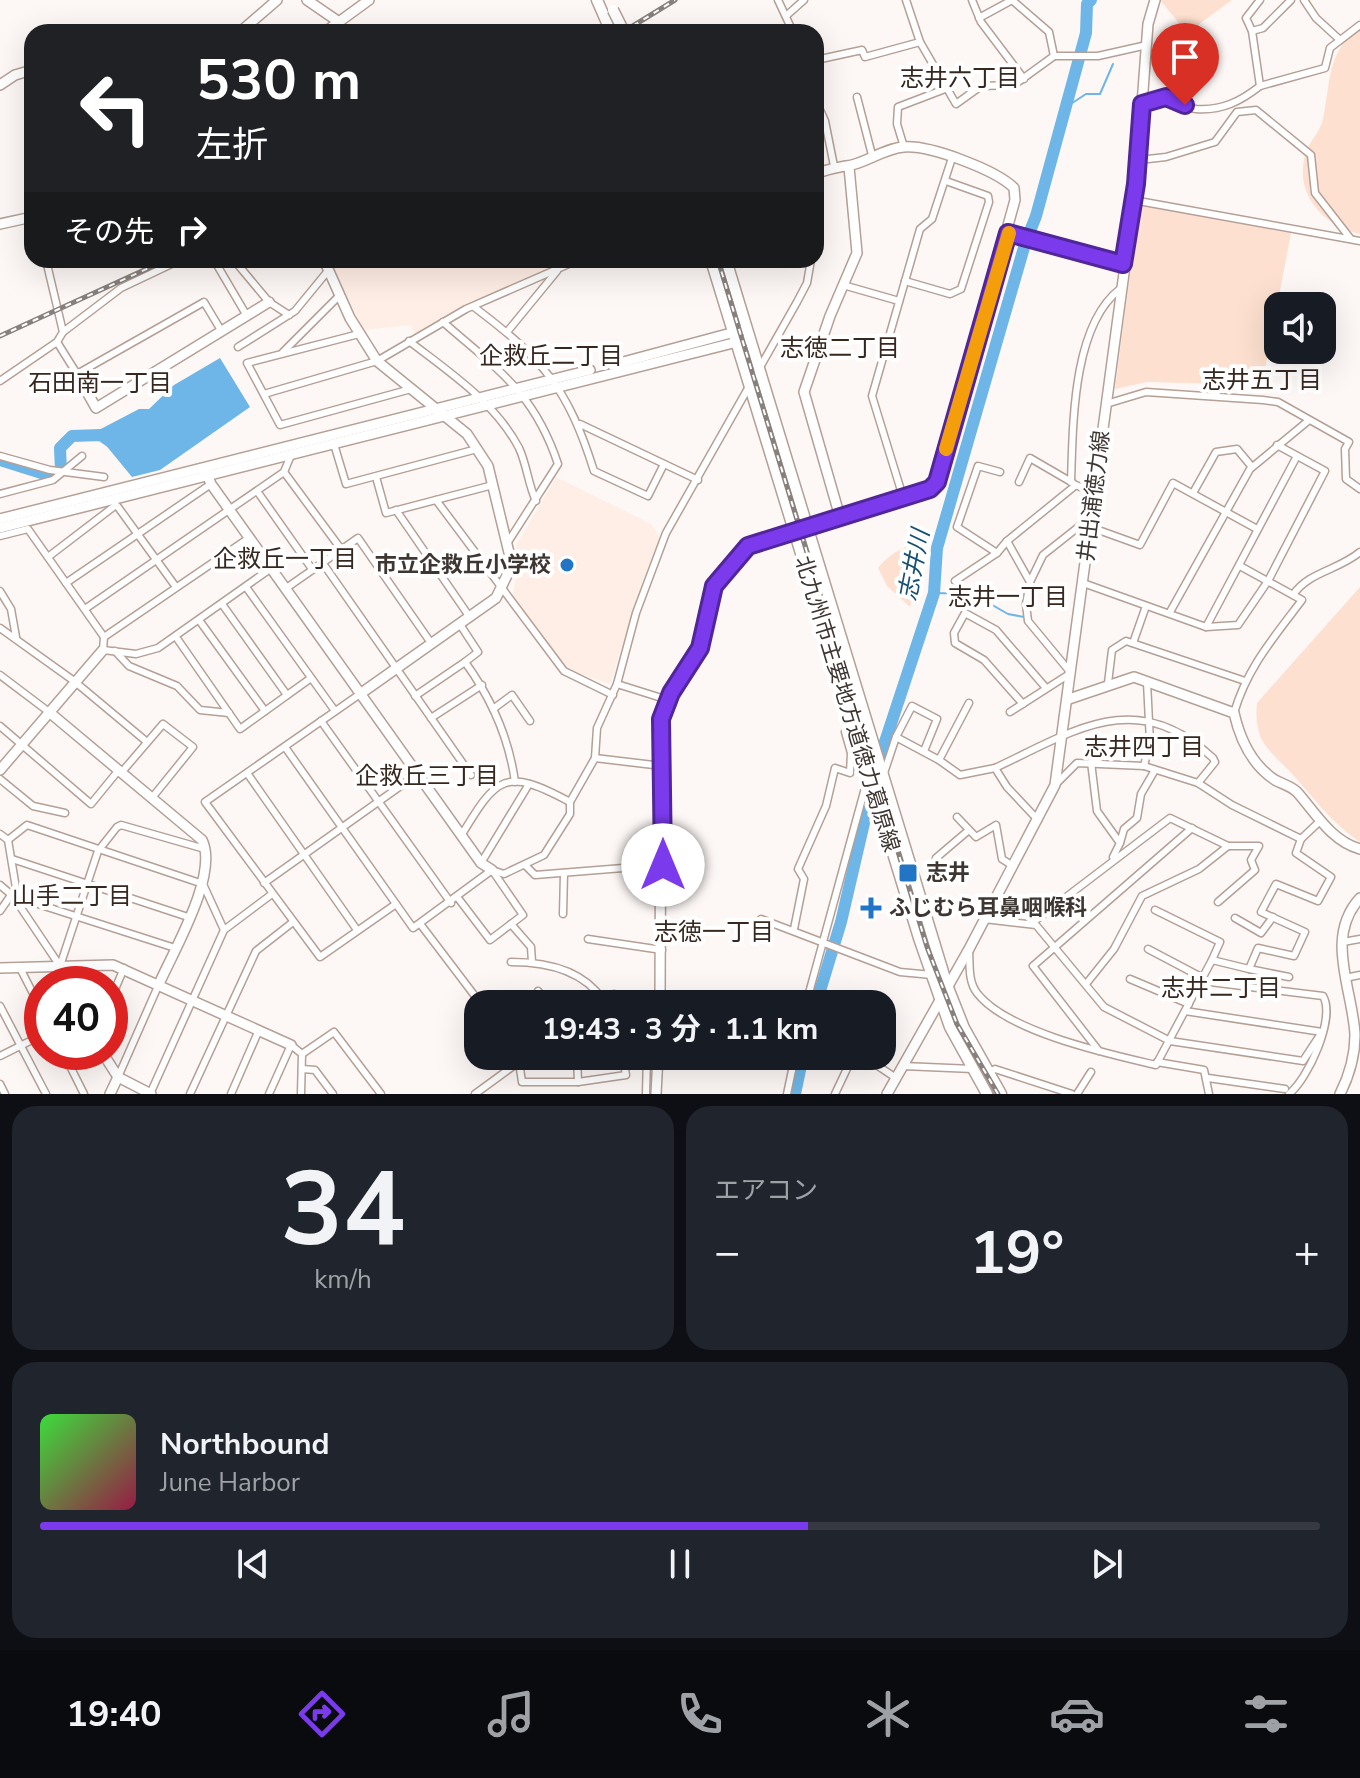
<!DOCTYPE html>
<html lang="ja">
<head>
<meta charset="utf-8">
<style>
	:root { --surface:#171b24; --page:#20242c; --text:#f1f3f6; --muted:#9ea1a6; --line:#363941; --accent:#7c3aed }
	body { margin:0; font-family:"Nunito Sans","Noto Sans JP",sans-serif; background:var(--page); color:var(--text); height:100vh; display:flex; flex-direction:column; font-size:30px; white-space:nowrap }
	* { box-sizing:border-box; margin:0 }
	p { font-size:26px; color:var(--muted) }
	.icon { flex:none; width:44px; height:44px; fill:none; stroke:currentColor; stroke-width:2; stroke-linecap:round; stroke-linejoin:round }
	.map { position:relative; height:1094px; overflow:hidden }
	.panel { display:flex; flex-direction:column; gap:12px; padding:12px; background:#0d0f14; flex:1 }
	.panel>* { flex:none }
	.guide { position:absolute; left:24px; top:24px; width:800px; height:244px; border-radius:24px; box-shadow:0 8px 32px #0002; background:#202124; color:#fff; overflow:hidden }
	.tools { position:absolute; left:1264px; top:292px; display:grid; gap:16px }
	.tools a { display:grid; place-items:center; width:72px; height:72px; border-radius:16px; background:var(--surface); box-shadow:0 8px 32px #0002; font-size:40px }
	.speed { position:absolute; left:24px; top:966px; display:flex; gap:16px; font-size:40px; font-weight:700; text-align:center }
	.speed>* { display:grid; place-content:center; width:104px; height:104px; border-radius:50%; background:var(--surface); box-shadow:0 8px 32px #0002; line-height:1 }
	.speed .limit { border:12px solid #d22; background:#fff; color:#111 }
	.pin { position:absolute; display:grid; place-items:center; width:68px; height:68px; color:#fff; margin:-82px -34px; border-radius:50% 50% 50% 0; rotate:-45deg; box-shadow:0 0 8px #0007 }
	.pin .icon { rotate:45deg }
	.me { position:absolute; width:88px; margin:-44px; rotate:0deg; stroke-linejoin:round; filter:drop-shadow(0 0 6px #0008) }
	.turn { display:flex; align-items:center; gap:28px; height:168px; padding:0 40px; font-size:36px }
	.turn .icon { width:104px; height:104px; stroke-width:2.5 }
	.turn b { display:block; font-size:56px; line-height:68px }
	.then { display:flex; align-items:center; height:76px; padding:0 40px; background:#0003; gap:16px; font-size:30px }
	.big { font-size:60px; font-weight:700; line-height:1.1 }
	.panel .widget { flex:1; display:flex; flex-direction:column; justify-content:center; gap:12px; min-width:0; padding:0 28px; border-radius:24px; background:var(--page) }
	.panel .dial { align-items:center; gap:0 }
	.dial b { font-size:104px; line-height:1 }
	.song { display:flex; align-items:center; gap:24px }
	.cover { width:96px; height:96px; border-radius:12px; background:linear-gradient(135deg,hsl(120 70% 55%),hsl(340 70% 35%)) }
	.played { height:8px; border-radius:4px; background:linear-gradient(90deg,var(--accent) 60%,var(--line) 60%) }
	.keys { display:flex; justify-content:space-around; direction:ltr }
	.heat { display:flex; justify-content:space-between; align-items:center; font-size:44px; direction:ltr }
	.panel .tiles { flex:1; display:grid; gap:12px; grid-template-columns:1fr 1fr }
	.widget:last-child { grid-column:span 2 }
	.trip { position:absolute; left:464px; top:990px; width:432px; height:80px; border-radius:24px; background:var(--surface); box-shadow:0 8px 32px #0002; font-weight:700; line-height:80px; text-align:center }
	.tabs { display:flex; height:128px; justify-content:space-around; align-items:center; background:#090b0e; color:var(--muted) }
	.tabs .icon { width:56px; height:56px }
	.tabs .active { color:var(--accent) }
	.tabs b { font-size:36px; color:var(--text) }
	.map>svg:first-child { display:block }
</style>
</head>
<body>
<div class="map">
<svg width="1360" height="1094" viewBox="0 0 1360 1094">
	<rect width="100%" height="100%" fill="#fdf8f6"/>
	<g fill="#ffeee5">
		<polygon points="330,260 565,260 416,334 410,325 363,330"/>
		<polygon points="556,477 651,524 661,539 643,580 610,684 566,669 512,601 519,560 516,546"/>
	</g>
	<g fill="#fde0cf">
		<polygon points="1160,0 1232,0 1187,33"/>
		<path d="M1360,23V234C1322,225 1293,193 1306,152C1310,140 1321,131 1323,119C1332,74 1326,58 1360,23Z"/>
		<polygon points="1139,205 1291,233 1263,380 1257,385 1147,382 1115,389"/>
		<path d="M927,543L910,607L887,586L878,568C889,554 908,542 927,543Z"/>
		<path d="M1360,587V842C1331,822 1317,802 1294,776C1270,750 1253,743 1257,703Z"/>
	</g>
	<polygon fill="#6db6e7" points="220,358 250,407 160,470 132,477 95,432 139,409 149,409 174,385"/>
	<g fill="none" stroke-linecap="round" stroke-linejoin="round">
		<g stroke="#6db6e7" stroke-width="2">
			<polyline points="1066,107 1086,94 1100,94 1113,64"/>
			<polyline points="934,593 973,594 1008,614 1024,617"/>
		</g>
		<g stroke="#6db6e7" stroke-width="12">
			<polyline points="0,460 51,476 61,471 60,448 72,436 101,435 111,442"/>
			<polyline points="881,754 934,593 937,548 1025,244 1036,216 1086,33 1087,4 1091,0"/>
			<polyline points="816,1004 841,922 871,793"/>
			<polyline points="795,1094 803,1056"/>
		</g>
		<defs>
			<g id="street">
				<polyline points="778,0 793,32"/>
				<polyline points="906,0 920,42 956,104 981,86 1014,85 1054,56"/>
				<polyline points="972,0 981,22 1024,79"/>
				<polyline points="1012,0 1049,32 1054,56"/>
				<polyline points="1304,0 1316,18 1340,40"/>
				<polyline points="786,16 804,0"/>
				<polyline points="979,18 1012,0"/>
				<polyline points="1252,31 1263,28 1291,0"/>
				<polyline points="1054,56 1098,56 1147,45"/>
				<polyline points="816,60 862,50 865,57 920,42"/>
				<polyline points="1260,86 1325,68 1330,48 1360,25"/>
				<polyline points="857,97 872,155"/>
				<polyline points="816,101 825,121 834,166"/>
				<path d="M1142,104C1180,93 1168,106 1196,109C1222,111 1241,101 1260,86L1252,31L1246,18L1260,0"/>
				<polyline points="904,147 897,124 898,107 945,89"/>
				<polyline points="1139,160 1166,157 1215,142 1237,112 1256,110 1311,155 1315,193 1350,238"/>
				<polyline points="1133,200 1360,241"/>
				<polyline points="226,260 217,265 247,316"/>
				<polyline points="234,260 269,302 289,315"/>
				<polyline points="905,281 950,294 961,289 989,202 988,196 946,181"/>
				<polyline points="843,285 899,301"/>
				<path d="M474,307C543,359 568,388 594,471L648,496L664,464"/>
				<path d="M443,322C498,370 534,392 558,464L508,542"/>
				<polyline points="63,332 121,288 180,260"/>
				<polyline points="507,332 557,271"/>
				<polyline points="359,334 247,363 280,425 411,389"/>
				<path d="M409,341C449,372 495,402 519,448C527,465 528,484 536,501"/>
				<polyline points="57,342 77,374 204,302 222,332"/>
				<polyline points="238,347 295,311 327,272"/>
				<polyline points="283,352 339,296"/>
				<polyline points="0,381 57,342 63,332 46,260"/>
				<polyline points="264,394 377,361 466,309 578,260"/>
				<polyline points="1106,404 1146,392 1263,400 1278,402 1349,442 1345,449 1346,479 1360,489"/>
				<polyline points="580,424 698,480"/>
				<polyline points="334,444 346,484 477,449"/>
				<polyline points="0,456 50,470 104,477"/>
				<polyline points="284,472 341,549"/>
				<polyline points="376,477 386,513 493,485"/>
				<polyline points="1019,482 1030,458 1073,483"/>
				<path d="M1071,482C1073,426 1072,326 1120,289"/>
				<polyline points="257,491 312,569"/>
				<polyline points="1193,493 1216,452 1237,449 1252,467"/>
				<polyline points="0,494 53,480 82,456"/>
				<polyline points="903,497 872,396 920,229 932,219 952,158"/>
				<polyline points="436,500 564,671 613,695"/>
				<polyline points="118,507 176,587"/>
				<polyline points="396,510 469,616"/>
				<polyline points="1090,527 1140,545 1173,483 1257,529"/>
				<polyline points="0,536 28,529 104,637 103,650 136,654 158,648 270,569"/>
				<polyline points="997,553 957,527 978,466 1000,472"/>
				<polyline points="48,557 116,505"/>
				<polyline points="322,562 471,775"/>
				<polyline points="955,581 997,553 1007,541"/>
				<polyline points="1030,582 1007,541 1076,485 1093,493"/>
				<polyline points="66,583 211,484"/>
				<polyline points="1083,583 1206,627 1238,625 1268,581 1325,471 1277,445"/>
				<polyline points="246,587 335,711"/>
				<polyline points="285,589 358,538 431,643"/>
				<polyline points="0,591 11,609 16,637"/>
				<path d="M1293,595C1308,572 1339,570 1360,552"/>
				<polyline points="222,604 287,695"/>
				<polyline points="85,609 284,472 291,455"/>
				<polyline points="1170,612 1250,469 1308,421"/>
				<polyline points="199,620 265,711"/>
				<polyline points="459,623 478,652 465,662"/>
				<polyline points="1206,627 1297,456"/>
				<polyline points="0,628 74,681 147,742"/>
				<polyline points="104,637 249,538"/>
				<polyline points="176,637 240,729 311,678"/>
				<polyline points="1133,643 1146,606"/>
				<polyline points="115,651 129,666 177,686 200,710 229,713"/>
				<polyline points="0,675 49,712"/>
				<polyline points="1108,683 1112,650 1126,641 1245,681"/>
				<polyline points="617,684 668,700"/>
				<polyline points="360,694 205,802 320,957 396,904"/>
				<path d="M415,696L465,662C491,698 509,737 515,782"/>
				<polyline points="1023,704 984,660 955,643 954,633 965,613 996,630 1046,688"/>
				<polyline points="493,709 512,695 530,721"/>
				<polyline points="1010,712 1071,673 1028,621 1026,604 1030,582 1043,555 1091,517"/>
				<path d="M1234,713C1247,668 1274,637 1302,600L1240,566"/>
				<polyline points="431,718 482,685"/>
				<polyline points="321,721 451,903"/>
				<polyline points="0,726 91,804 118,771"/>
				<polyline points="896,737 912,706 937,719 924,751"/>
				<polyline points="285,747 413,928 492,870"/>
				<polyline points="595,758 662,766"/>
				<polyline points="939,760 969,703"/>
				<polyline points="1091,762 1097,811 1120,843 1113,857"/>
				<polyline points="1144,766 1150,742 1147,682"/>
				<path d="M995,768C1074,731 1136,686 1213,758L1215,762L1198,783"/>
				<polyline points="121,773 163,724 193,747 151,799"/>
				<polyline points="247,773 357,930"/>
				<polyline points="884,773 896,737 939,760 960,775 995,768 1007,787 1038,820"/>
				<polyline points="0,779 33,806 65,813"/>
				<polyline points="1055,785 1077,763 1144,766 1198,783 1232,805 1301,839"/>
				<polyline points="957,817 976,837 996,825 1002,859 1013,866"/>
				<polyline points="0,834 8,840 16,888 0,911"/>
				<path d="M461,836C497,776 505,767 570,802"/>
				<polyline points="8,840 27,825 203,884 224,930"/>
				<polyline points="1120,843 1124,829 1137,818 1141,794 1155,770"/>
				<polyline points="936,858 969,830"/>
				<polyline points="12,859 188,917"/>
				<polyline points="481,863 529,784"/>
				<polyline points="525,865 535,875 661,865"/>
				<polyline points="492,870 504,874 544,855 570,814 570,802 595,758 597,728 617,684 636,613 666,533 797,302 807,283 811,260"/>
				<polyline points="264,883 416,775"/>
				<polyline points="0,885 13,896 60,966"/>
				<polyline points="13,896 175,948"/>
				<polyline points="458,898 490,940 523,915 492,870"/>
				<polyline points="1218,902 1255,870 1251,860 1259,846 1228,846"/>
				<polyline points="1155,910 1220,942 1212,960"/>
				<polyline points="563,914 564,873"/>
				<polyline points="1235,918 1261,933 1273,917"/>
				<polyline points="761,919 900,972 932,975"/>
				<polyline points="984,919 1036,925 1104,1007 1170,1041 1303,1061 1322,1032"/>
				<polyline points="1032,923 1170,818 1228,846 1199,869 1142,896 1114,949 1086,984"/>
				<polyline points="511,924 531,947 532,962"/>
				<polyline points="421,925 481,1004"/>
				<polyline points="794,929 804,879 798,869 826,806 835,768 850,773 851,753 845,732 867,729"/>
				<polyline points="588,939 662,950"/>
				<polyline points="1343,942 1360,939"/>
				<polyline points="1148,949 1203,978"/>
				<path d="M969,951C970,966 968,981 977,993C1007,1032 1109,1054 1156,1065L1212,960L1249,969L1258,948L1294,956L1305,932L1261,912L1276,884L1318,901L1331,877L1296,853L1301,839L1319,822"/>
				<path d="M511,962C547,962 583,970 603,1000"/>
				<polyline points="60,966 98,851 117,827 121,825 205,849"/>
				<polyline points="20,968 42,1011"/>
				<polyline points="1249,969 1289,977"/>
				<polyline points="1345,978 1360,975"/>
				<polyline points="1130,979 1189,1004"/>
				<path d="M1202,981L1323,996C1336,1018 1308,1079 1289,1094"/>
				<polyline points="538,991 549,1004"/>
				<polyline points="110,1001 124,968"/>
				<polyline points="597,1004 614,994 625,1004"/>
				<polyline points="806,1004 868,777"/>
				<polyline points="0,1006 46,1094"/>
				<polyline points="1185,1011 1322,1032"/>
				<polyline points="1099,1051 1033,966 1192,828"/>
				<polyline points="63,1052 84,1094"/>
				<polyline points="302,1054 334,1032 381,1094"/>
				<polyline points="0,1056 42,1035"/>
				<polyline points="863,1056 896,1078"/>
				<polyline points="519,1062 522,1082 578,1082 577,1056"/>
				<polyline points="1157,1062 1204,1070 1209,1094"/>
				<polyline points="903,1066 973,1069"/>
				<polyline points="302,1069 315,1070 333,1094"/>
				<polyline points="988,1073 995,1069 1072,1094"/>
				<polyline points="118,1077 159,984"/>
				<polyline points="1208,1078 1285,1089"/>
				<polyline points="578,1082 626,1075 623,1059 648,1059"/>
				<polyline points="0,1084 5,1094"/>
				<polyline points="150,1094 224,930 272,894"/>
				<polyline points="190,1094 256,951 293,922"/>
				<polyline points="231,1094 259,1030"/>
				<polyline points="269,1094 291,1045 302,1054 301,1094"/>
				<polyline points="475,1094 527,1056"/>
				<polyline points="646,1094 647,1056"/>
				<polyline points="787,1094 795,1056"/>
				<polyline points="835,1094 853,1056"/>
				<polyline points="1077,1094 1091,1072"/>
			</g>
			<g id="secondary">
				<polyline points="307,0 339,22"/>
				<polyline points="240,32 277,0"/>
				<polyline points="325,32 369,0"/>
				<polyline points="0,85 15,75 32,70"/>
				<polyline points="0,224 32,217"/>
				<polyline points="1008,233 1123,264"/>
				<polyline points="324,260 350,318 377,361 467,434 488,466 512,565 496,598 360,694"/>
				<polyline points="612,365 746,329"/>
				<polyline points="77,374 96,408 269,302"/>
				<polyline points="206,472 211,484 481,863 492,870"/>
				<polyline points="840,517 804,392 830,316 857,253 849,167"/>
				<polyline points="0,519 590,370"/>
				<polyline points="0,528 749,339"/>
				<path d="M1069,699L1134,677L1234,713C1240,739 1252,765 1275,780C1282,784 1291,786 1297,792C1315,812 1331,841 1360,849"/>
				<path d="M49,712L202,840C219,874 174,950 159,984"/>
				<polyline points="0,770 103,650"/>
				<polyline points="60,966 68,984"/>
				<polyline points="0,968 113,965 291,1045"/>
				<path d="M660,1004L661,719L671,693L700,648L714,586L748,546L930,489L937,482L1015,200L1014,188C996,170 930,145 904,147C884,148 863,165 846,166C835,168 827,169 816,174"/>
				<polyline points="102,1052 118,1077 151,1094"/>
				<polyline points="110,1094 118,1077"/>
				<polyline points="656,1094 658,1056"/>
				<polyline points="887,1094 969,949 1055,785 1136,184 1148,24 1155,0"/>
				<path d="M1340,1094C1349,1076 1355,1055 1355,1035C1353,990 1324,937 1360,898"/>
			</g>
			<g id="primary">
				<polyline points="597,0 611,32"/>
				<polyline points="711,260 919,938 950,1027 987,1094"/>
				<polyline points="726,260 947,985 964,1028 1001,1094"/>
			</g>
		</defs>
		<use href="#street" stroke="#b4a096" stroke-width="9"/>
		<use href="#secondary" stroke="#b4a096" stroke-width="12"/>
		<use href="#primary" stroke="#b4a096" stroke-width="13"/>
		<use href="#street" stroke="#fff" stroke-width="6"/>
		<use href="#secondary" stroke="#fff" stroke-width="9"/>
		<use href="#primary" stroke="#fff" stroke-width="10"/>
		<defs>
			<g id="rail">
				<polyline points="623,32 675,0"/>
				<polyline points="718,260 927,947 957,1024 998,1094"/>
				<polyline points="0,336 166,260"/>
			</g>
		</defs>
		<use href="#rail" stroke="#87807d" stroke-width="5"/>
		<use href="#rail" stroke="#fff" stroke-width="2" stroke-dasharray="6" stroke-linecap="butt"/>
		<defs>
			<polyline id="primary-bridge" points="613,10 624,32"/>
		</defs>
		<use href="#primary-bridge" stroke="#b4a096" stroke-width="13" stroke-linecap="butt"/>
		<use href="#primary-bridge" stroke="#fff" stroke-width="10"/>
	</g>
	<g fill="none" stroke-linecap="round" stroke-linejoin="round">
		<defs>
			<polyline id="route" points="663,865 661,719 671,693 700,648 714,586 748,546 930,489 937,482 1008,233 1123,264 1136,184 1142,104 1166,97 1185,105"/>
		</defs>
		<use href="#route" stroke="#51269a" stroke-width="20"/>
		<use href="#route" stroke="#7c3aed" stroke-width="14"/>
		<polyline stroke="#f59e0b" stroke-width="14" points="946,449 1009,233"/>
	</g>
	<g fill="#2275c4" stroke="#fff" stroke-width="3">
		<circle cx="567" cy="565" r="8"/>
		<rect x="898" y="863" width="20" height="20" rx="4"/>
		<path d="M867 896h8v8h8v8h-8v8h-8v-8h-8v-8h8z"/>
	</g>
	<g text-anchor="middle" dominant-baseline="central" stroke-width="8" stroke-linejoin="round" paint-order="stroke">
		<g font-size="22" fill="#3e3632" stroke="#fff">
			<text transform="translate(1094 496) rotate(-83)">井出浦徳力線</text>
			<text transform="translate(847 704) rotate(73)">北九州市主要地方道徳力葛原線</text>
		</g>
		<g font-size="22" font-weight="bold" fill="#3e3632" stroke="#fff" text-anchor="start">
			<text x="551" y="565" text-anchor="end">市立企救丘小学校</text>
			<text x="926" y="873">志井</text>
			<text x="889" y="908">ふじむら耳鼻咽喉科</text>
		</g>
		<g font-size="24" fill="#37281f" stroke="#fff">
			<text x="960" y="78">志井六丁目</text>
			<text x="840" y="348">志徳二丁目</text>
			<text x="551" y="356">企救丘二丁目</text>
			<text x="1262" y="380">志井五丁目</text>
			<text x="100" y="383">石田南一丁目</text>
			<text x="285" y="559">企救丘一丁目</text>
			<text x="1008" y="597">志井一丁目</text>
			<text x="1144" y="747">志井四丁目</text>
			<text x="427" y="776">企救丘三丁目</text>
			<text x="72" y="896">山手二丁目</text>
			<text x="714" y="932">志徳一丁目</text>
			<text x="1221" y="988">志井二丁目</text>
		</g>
		<g font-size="24" font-style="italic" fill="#185071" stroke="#fff">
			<text transform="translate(914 565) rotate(-79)">志井川</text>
		</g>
	</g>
</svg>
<div class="tools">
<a><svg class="icon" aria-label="sound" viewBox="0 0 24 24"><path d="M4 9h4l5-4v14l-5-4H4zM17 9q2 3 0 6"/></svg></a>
</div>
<div class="speed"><div class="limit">40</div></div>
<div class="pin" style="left:1185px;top:105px;background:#d93025"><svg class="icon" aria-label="arrive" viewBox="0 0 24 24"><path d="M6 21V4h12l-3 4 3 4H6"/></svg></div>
<svg class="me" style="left:663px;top:865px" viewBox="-20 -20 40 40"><circle r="19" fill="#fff"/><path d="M0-13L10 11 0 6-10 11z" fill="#7c3aed"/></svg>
<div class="trip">19:43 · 3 分 · 1.1 km</div>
<div class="guide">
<div class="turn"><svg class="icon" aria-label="left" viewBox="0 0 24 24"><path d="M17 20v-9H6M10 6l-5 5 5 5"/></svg><div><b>530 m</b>左折</div></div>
<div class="then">その先<svg class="icon" aria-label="right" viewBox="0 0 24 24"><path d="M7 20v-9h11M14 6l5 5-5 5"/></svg></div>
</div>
</div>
<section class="panel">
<div class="tiles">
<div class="widget dial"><b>34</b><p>km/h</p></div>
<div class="widget"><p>エアコン</p>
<div class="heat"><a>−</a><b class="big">19°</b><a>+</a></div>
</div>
<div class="widget">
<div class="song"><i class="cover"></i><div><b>Northbound</b><p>June Harbor</p></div></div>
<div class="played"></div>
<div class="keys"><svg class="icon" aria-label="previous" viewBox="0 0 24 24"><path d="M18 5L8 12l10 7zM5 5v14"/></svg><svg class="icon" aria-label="pause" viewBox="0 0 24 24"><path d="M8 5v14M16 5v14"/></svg><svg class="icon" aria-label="next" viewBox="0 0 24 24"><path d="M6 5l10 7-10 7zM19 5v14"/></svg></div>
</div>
</div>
</section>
<nav class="tabs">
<b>19:40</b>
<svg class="icon active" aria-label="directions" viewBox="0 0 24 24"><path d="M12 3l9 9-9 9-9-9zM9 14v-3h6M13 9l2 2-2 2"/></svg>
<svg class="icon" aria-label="music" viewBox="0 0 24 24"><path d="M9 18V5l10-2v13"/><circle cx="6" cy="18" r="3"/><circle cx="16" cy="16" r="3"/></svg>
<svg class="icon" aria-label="phone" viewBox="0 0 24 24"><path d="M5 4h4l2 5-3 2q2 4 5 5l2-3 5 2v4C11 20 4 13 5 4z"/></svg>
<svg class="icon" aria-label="climate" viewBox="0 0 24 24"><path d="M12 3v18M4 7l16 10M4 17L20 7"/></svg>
<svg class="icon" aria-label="car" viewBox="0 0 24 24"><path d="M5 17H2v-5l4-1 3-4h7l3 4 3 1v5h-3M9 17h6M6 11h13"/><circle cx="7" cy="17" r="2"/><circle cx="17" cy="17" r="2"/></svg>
<svg class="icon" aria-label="filters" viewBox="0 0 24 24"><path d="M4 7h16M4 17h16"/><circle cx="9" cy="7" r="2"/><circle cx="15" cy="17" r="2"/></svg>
</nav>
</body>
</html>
